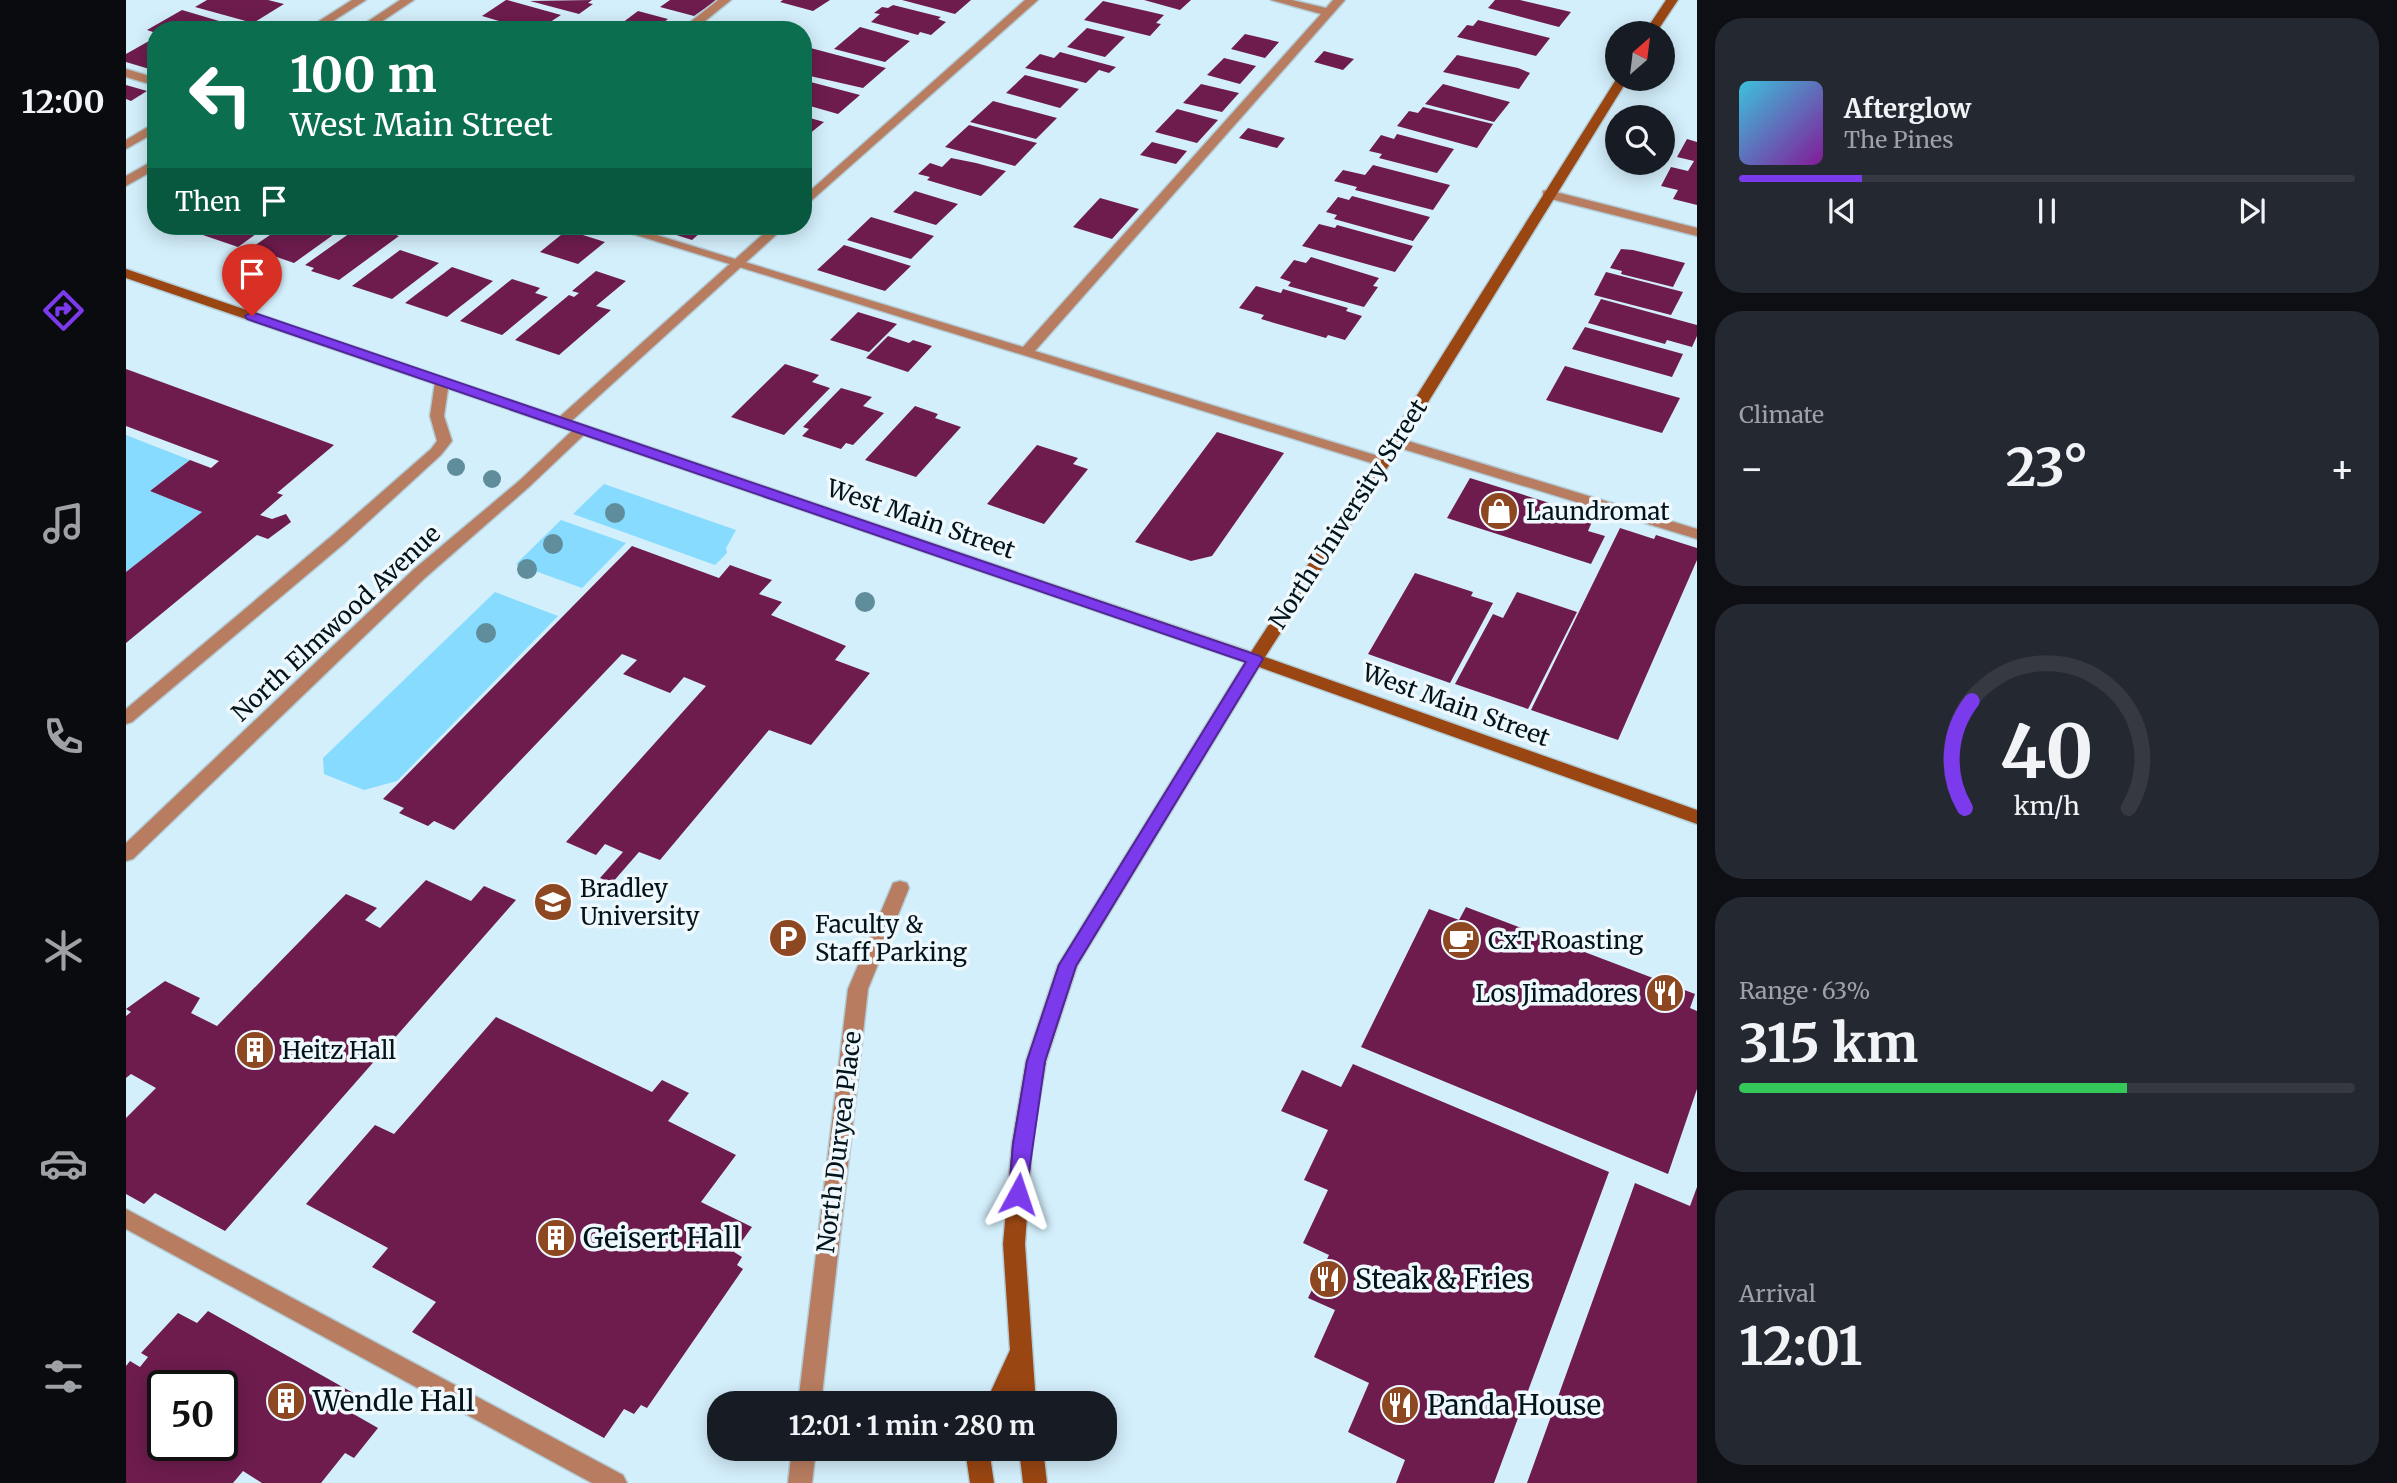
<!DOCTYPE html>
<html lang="en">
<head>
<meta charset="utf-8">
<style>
	:root { --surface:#171b24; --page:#242831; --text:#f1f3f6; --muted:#9ea1a6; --line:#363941; --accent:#7c3aed }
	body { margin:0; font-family:Merriweather,serif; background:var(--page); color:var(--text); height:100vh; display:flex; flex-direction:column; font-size:26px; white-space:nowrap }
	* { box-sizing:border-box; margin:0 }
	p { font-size:23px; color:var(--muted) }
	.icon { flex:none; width:38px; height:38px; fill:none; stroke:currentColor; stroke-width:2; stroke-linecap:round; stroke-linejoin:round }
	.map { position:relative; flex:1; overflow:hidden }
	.side { display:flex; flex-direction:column; gap:18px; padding:18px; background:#0d0f14; width:700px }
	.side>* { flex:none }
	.top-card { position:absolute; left:21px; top:21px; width:665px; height:214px; border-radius:28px; box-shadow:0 4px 18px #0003; background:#0b6e4f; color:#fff; overflow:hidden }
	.needle { width:46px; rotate:28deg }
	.tools { position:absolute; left:1479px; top:21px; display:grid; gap:14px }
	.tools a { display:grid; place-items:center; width:70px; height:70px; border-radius:50%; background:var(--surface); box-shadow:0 4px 18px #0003; font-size:35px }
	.speed { position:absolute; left:21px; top:1370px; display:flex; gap:14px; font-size:35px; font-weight:700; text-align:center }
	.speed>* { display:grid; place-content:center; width:91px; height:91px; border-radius:50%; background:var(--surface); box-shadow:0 4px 18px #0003; line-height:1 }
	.speed .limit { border:4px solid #111; border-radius:10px; background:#fff; color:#111 }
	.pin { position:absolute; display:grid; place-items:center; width:60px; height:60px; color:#fff; margin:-72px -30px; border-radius:50% 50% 50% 0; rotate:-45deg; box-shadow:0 0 7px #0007 }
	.pin .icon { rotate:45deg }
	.me { position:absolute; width:77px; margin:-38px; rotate:5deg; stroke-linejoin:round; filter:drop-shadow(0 0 5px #0008) }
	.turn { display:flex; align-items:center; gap:24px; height:147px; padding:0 28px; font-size:32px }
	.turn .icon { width:91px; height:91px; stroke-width:2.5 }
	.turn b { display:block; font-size:49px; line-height:60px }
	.then { display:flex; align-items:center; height:66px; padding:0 28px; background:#0003; gap:14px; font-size:26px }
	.big { font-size:52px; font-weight:700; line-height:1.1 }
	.side .widget { flex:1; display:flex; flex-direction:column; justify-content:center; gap:10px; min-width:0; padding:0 24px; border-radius:28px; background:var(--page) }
	.side .dial { align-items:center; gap:0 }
	.dial svg { height:182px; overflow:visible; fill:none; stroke:var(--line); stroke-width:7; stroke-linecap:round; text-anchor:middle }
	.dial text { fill:var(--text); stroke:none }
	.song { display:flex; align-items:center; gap:21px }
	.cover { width:84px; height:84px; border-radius:10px; background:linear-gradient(135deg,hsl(190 70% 55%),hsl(290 70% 35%)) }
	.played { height:7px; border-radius:4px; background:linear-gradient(90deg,var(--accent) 20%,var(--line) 20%) }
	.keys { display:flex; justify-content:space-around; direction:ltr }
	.heat { display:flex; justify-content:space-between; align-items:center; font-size:38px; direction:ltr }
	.charge { height:10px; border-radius:5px; background:linear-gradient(90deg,#34c759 63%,var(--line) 0) }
	.trip { position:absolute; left:581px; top:1391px; width:410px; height:70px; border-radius:28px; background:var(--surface); box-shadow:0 4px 18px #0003; font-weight:700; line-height:70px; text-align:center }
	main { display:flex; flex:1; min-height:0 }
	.dock { display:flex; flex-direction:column; width:126px; justify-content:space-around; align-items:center; background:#090b0e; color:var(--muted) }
	.dock .icon { width:49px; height:49px }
	.dock .active { color:var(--accent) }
	.dock b { font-size:32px; color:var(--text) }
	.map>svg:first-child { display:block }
</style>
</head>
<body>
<main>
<nav class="dock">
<b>12:00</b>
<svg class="icon active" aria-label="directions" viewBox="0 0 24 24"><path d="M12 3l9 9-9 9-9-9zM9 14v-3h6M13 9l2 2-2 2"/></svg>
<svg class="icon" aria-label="music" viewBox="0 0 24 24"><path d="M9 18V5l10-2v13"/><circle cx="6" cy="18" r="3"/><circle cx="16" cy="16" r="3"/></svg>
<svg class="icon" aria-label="phone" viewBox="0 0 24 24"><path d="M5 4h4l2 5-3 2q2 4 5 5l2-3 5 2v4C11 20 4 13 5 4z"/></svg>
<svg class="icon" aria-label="climate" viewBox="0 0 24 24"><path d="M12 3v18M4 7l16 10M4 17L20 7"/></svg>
<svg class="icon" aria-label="car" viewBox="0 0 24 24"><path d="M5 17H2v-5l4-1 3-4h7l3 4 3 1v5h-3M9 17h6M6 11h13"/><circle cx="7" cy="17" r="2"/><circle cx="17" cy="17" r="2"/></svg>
<svg class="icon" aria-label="filters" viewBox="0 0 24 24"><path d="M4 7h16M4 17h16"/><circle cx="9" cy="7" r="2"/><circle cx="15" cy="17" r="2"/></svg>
</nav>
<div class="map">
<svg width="1571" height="1483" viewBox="0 0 1571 1483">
	<rect width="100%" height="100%" fill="#d3effb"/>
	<g fill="#87dbff">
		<polygon points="0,435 64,460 24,491 76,512 0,572"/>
		<polygon points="478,484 610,530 600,548 601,553 589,565 447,514"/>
		<polygon points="435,520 500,543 456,588 390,564"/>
		<polygon points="369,592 432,616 271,781 238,790 198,774 197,758"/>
	</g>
	<g fill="#6e1c4e" fill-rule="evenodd">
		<polygon points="81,0 142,0 158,4 127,23 69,7"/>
		<polygon points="380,0 381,0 435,15 421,24 414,22 403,30 356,16"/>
		<polygon points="466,0 462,3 467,4 453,14 404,1"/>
		<polygon points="544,0 591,0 568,16 534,7"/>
		<polygon points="657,0 704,0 687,11 654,2"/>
		<polygon points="776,0 845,0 829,14"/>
		<polygon points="1018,0 1065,0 1054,10"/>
		<polygon points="1369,0 1394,0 1445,12 1433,27 1362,8"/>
		<polygon points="977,1 1038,15 1030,23 1035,24 1024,36 958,20"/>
		<polygon points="767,5 815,17 812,19 820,22 805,35 794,32 792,35 745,22 754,14 748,13 756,7 762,8"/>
		<polygon points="56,10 120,29 120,30 30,30 30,33 21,30"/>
		<polygon points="512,11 542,19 528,30 506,30 492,26"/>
		<polygon points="1352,20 1424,38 1410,56 1331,37 1341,25 1347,26"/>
		<polygon points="734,27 784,41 759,62 708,49"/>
		<polygon points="961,28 999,37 979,57 941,47"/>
		<polygon points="1119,34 1153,42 1139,58 1105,49"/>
		<polygon points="23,41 30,43 30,71 0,62 0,54"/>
		<polygon points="677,46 760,68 737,88 684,76 686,74 677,72"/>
		<polygon points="1198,51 1228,59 1217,70 1188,62"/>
		<polygon points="934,52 990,67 983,73 973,70 960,83 899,68 914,54 928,58"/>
		<polygon points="1331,55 1392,68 1404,73 1393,89 1317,72"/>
		<polygon points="1098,58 1130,66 1114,84 1081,75"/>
		<polygon points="899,75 953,89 934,108 880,93"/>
		<polygon points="677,80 734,95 712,114 677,104"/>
		<polygon points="1075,84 1113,93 1096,112 1057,103"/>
		<polygon points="1317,84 1384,102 1368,122 1299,104"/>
		<polygon points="0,85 21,91 5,101 0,99"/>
		<polygon points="867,101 931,118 910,139 844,122"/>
		<polygon points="1297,107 1367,124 1351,148 1271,126 1283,111 1292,113"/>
		<polygon points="1051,109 1092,120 1071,143 1029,132"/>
		<polygon points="677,116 698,122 677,139"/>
		<polygon points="843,125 911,143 889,166 819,147"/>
		<polygon points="1122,128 1159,138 1151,148 1113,138"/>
		<polygon points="1271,134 1328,149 1311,173 1253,158 1256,154 1243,151 1255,135 1268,139"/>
		<polygon points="1561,139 1571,142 1571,205 1547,199 1552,190 1535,186 1545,167 1562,171 1568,161 1551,157"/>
		<polygon points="1026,142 1061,151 1050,164 1014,155"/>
		<polygon points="825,158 850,163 880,171 855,196 801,180 804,177 792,174 804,163 816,167"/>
		<polygon points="1247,165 1324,185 1307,210 1229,190 1231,187 1208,181 1217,170 1239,175"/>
		<polygon points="789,191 832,204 810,225 767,212"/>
		<polygon points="1226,196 1304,217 1287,241 1208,219 1211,215 1200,212 1212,197 1223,200"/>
		<polygon points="974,198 1013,209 986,239 947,227"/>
		<polygon points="745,217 808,236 785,259 721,240"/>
		<polygon points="1193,224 1209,228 1211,225 1287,246 1269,272 1176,246"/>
		<polygon points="82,226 141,226 112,247 71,233"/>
		<polygon points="157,226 201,226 214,230 168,263 125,248"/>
		<polygon points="243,226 273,236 213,280 185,271 188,268 179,265 224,233 231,235"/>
		<polygon points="522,226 582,226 566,240"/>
		<polygon points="441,230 479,242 452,264 414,252"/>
		<polygon points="718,245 785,266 759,291 691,270"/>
		<polygon points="1495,249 1507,250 1559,263 1547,287 1495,274 1496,271 1484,268"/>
		<polygon points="274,250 313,263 266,299 226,286"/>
		<polygon points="1185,257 1253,278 1247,286 1252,287 1238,307 1162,286 1165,282 1154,278 1168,260 1180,263"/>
		<polygon points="326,267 367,281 321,317 279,303"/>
		<polygon points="470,271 500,281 470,306 485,310 433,355 389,340 443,295 448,297 453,293 446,291"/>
		<polygon points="1480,272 1557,292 1545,315 1468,295"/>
		<polygon points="386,279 414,288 409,293 422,297 376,335 334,321"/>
		<polygon points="1130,286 1155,293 1157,289 1222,308 1220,311 1236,316 1219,340 1202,335 1200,338 1135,319 1138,315 1113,308"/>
		<polygon points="1475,299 1571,325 1571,336 1566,347 1541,340 1539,344 1462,323"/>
		<polygon points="732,312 771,324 743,352 704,340"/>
		<polygon points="1459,327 1557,354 1546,377 1446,349"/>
		<polygon points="762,336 783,343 787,340 806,346 782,372 740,358"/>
		<polygon points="659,364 693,375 686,382 704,388 658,435 605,417"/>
		<polygon points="1439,366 1554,398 1536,433 1420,400"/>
		<polygon points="0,369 208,445 151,493 157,495 134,515 146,519 160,514 165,522 142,539 131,535 0,643 0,572 76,512 24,491 64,460 85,468 93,461 0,426"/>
		<polygon points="715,388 746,397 737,406 758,413 727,445 720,443 715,449 676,436 683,429 677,427"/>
		<polygon points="789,406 812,414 809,418 835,427 790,477 739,460"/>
		<polygon points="1091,432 1158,453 1086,556 1065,561 1009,542"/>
		<polygon points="911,445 952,458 947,464 962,469 918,524 861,504"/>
		<polygon points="1344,478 1468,517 1462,531 1479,536 1465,564 1321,518"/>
		<polygon points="1494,528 1528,539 1530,535 1571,548 1571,560 1492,740 1405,710"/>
		<polygon points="506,546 593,578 604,565 646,580 633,594 656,602 645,615 720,646 709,660 744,673 685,745 643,730 534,860 513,852 486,883 474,878 497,852 479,844 470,855 440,842 580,686 558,677 544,693 497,674 511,660 496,654 328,830 308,821 302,826 273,813 278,808 257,799"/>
		<polygon points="1289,573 1347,592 1345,596 1367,603 1324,683 1242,654"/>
		<polygon points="1391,592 1451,612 1402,709 1329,684 1367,614 1377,618"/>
		<polygon points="300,880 345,901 358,886 390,900 99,1231 29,1193 18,1204 0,1194 0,1118 30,1088 5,1074 0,1078 0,1016 5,1012 0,1009 39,981 74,998 65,1013 91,1026 220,894 251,908 239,920 254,928"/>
		<polygon points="1340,907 1569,994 1564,1008 1571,1011 1571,1089 1542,1174 1235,1047 1303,909 1333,920"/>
		<polygon points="370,1017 526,1092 536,1080 563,1093 542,1121 610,1155 575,1202 626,1227 608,1252 616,1257 611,1265 617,1269 521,1408 515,1405 508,1414 498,1409 478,1438 286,1332 310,1302 246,1267 262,1248 180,1204 249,1125 268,1134"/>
		<polygon points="1227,1064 1483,1172 1368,1483 1270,1483 1279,1460 1222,1432 1243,1383 1188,1357 1209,1310 1182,1298 1203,1255 1177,1243 1202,1190 1178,1180 1202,1130 1155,1111 1176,1070 1215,1087"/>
		<polygon points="1509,1183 1564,1206 1571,1187 1571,1483 1401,1483"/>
		<path d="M82,1311L229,1394L217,1408L252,1428L228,1458L219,1453L195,1483H136L117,1471L107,1483H0V1366L4,1361L14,1367L22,1357L15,1353L52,1313L71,1323ZM37,1386H96V1446H37Z"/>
	</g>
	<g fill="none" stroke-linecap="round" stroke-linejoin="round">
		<defs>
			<g id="lane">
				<polygon points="592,0 605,0 568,30 554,30"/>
				<polygon points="1145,0 1166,0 1200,8 1207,0 1219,0 909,351 1262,459 1265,462 1262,465 1252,465 481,226 501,226 897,347 1195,14"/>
				<polygon points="0,69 30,78 30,86 0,77"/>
				<polygon points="1269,437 1571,529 1571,539 1264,445 1262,442"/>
				<polygon points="0,1209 497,1475 501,1483 466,1483 0,1229"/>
			</g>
			<g id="street">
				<polygon points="226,0 240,0 193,30 179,30"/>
				<polygon points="274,0 288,0 243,30 229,30"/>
				<polygon points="899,0 912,0 677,208 677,197"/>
				<polygon points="30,122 30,132 0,149 0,140"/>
				<polygon points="30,159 30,169 0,186 0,176"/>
				<polygon points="1422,190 1571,228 1571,236 1417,197 1417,191"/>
				<polygon points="646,226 660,226 440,426 430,426 428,423 430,420"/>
				<polygon points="316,378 323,382 318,416 326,441 315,455 220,542 6,722 0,724 0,709 208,534 305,449 311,441 304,416 309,382"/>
				<polygon points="455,426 460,427 462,430 460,433 403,487 299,578 7,859 0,861 0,843 287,570 393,481 450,427"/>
				<polygon points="774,881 781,883 783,888 742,989 695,1404 672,1404 722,989 765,888 767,883"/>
				<polygon points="666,1449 690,1449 686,1483 662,1483"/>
			</g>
			<g id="secondary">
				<polygon points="1540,0 1552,0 1530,33 1518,33"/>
				<polygon points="1491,78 1502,79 1265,462 1139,657 1571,810 1571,824 1133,667 951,966 920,1061 906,1144 899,1244 910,1404 887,1404 887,1393 882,1404 859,1404 884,1350 877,1244 886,1144 900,1061 932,965 1119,662 0,278 0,269 1125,652 1249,462"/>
				<polygon points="839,1449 863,1449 868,1483 844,1483"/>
				<polygon points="893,1449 917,1449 921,1483 897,1483"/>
			</g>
		</defs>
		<use href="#lane" stroke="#b2ccd7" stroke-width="3"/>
		<use href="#street" stroke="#b2ccd7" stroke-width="3"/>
		<use href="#secondary" stroke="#b2ccd7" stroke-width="3"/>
		<use href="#lane" fill="#b87d60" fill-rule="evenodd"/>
		<use href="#street" fill="#b87d60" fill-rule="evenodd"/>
		<use href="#secondary" fill="#9a4612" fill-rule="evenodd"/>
	</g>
	<g fill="#608d9c">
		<circle cx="330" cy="467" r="9"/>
		<circle cx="366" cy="479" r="9"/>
		<circle cx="489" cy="513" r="10"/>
		<circle cx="427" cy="544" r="10"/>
		<circle cx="401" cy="569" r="10"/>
		<circle cx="739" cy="602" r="10"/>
		<circle cx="360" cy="633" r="10"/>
	</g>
	<polygon fill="#7c3aed" stroke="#51269a" stroke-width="2" points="126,312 1134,656 1137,659 950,966 919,1061 899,1200 892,1203 885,1200 883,1194 887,1144 901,1061 933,965 1120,662 121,319 119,316"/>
	<defs>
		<symbol id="shop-disc" viewBox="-11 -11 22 22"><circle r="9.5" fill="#8d4721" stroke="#eff8fd"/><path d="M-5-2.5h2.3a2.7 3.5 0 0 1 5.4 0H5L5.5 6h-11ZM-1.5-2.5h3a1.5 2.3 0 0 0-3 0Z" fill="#fff"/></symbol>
		<symbol id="university-disc" viewBox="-11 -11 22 22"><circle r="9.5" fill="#8d4721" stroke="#eff8fd"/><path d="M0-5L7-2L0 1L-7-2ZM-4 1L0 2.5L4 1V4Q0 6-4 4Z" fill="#fff"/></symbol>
		<symbol id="parking-disc" viewBox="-11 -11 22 22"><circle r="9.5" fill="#8d4721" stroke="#eff8fd"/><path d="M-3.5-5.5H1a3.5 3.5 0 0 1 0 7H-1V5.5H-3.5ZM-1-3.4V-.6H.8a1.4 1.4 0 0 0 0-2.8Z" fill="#fff"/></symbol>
		<symbol id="cafe-disc" viewBox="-11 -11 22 22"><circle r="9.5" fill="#8d4721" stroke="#eff8fd"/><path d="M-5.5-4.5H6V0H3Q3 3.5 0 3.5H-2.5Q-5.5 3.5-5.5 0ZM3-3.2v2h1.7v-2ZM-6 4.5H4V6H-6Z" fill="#fff"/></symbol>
		<symbol id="restaurant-disc" viewBox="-11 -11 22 22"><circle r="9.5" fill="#8d4721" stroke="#eff8fd"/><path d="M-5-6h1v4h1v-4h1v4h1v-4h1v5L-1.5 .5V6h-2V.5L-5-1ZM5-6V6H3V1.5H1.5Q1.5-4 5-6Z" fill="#fff"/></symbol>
		<symbol id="building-disc" viewBox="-11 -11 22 22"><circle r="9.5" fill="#8d4721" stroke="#eff8fd"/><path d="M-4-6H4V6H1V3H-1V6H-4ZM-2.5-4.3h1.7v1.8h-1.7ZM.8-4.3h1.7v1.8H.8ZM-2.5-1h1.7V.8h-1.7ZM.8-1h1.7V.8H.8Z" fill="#fff"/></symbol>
	</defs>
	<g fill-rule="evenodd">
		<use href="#shop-disc" x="1351" y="489" width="44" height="44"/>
		<use href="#university-disc" x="405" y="880" width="44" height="44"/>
		<use href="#parking-disc" x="640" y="916" width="44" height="44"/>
		<use href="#cafe-disc" x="1313" y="918" width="44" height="44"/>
		<use href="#restaurant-disc" x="1517" y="971" width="44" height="44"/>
		<use href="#building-disc" x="107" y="1028" width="44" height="44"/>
		<use href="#building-disc" x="408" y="1216" width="44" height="44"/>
		<use href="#restaurant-disc" x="1180" y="1257" width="44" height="44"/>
		<use href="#building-disc" x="138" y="1379" width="44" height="44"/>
		<use href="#restaurant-disc" x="1252" y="1383" width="44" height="44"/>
	</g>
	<g text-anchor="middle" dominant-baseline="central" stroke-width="7" stroke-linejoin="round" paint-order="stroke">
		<g font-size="24" fill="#03131a" stroke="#eff8fd" text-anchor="start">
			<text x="1400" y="511">Laundromat</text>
			<text x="454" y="888">Bradley<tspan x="454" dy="28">University</tspan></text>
			<text x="689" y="924">Faculty &amp;<tspan x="689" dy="28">Staff Parking</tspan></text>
			<text x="1362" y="940">CxT Roasting</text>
			<text x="1512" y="993" text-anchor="end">Los Jimadores</text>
			<text x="156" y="1050">Heitz Hall</text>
		</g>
		<g font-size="24" fill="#03131a" stroke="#eff8fd">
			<text transform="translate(1222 514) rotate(-57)">North University Street</text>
			<text transform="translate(795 519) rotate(19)">West Main Street</text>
			<text transform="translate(210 623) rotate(-43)">North Elmwood Avenue</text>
			<text transform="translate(1330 705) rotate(20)">West Main Street</text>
			<text transform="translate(713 1142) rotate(-83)">North Duryea Place</text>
		</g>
		<g font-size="28" fill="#03131a" stroke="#eff8fd" text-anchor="start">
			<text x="457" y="1238">Geisert Hall</text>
			<text x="1229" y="1279">Steak &amp; Fries</text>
			<text x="187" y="1401">Wendle Hall</text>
			<text x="1301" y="1405">Panda House</text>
		</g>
	</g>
</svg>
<div class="tools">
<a><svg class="needle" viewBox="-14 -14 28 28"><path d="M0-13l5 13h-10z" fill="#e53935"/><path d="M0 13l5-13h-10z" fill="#9ea1a6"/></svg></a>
<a><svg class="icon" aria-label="search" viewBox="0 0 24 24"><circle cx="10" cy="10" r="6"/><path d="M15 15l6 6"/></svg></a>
</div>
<div class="speed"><div class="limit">50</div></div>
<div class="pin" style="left:126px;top:316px;background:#d93025"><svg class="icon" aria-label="arrive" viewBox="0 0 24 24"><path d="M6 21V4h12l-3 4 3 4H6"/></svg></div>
<svg class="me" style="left:892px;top:1194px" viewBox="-20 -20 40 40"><path d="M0-17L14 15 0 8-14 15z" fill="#7c3aed" stroke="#fff" stroke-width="4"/></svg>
<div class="trip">12:01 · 1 min · 280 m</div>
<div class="top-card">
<div class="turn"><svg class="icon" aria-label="left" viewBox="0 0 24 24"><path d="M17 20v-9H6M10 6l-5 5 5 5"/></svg><div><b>100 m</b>West Main Street</div></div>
<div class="then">Then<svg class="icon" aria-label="arrive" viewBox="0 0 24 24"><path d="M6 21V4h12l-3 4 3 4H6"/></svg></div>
</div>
</div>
<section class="side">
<div class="widget">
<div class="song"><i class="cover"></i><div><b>Afterglow</b><p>The Pines</p></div></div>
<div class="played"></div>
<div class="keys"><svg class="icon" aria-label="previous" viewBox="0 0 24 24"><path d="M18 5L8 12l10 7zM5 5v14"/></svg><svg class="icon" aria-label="pause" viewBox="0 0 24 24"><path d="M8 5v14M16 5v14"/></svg><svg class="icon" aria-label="next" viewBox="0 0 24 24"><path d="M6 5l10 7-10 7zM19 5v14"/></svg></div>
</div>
<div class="widget"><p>Climate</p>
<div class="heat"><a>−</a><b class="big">23°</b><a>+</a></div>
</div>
<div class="widget dial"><svg viewBox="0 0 100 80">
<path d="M14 69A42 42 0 1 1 86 69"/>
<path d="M14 69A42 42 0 0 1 17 22" stroke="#7c3aed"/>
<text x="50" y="56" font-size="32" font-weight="700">40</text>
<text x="50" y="72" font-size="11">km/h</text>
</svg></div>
<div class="widget"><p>Range · 63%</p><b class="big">315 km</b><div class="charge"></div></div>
<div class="widget"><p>Arrival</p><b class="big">12:01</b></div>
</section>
</main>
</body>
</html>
